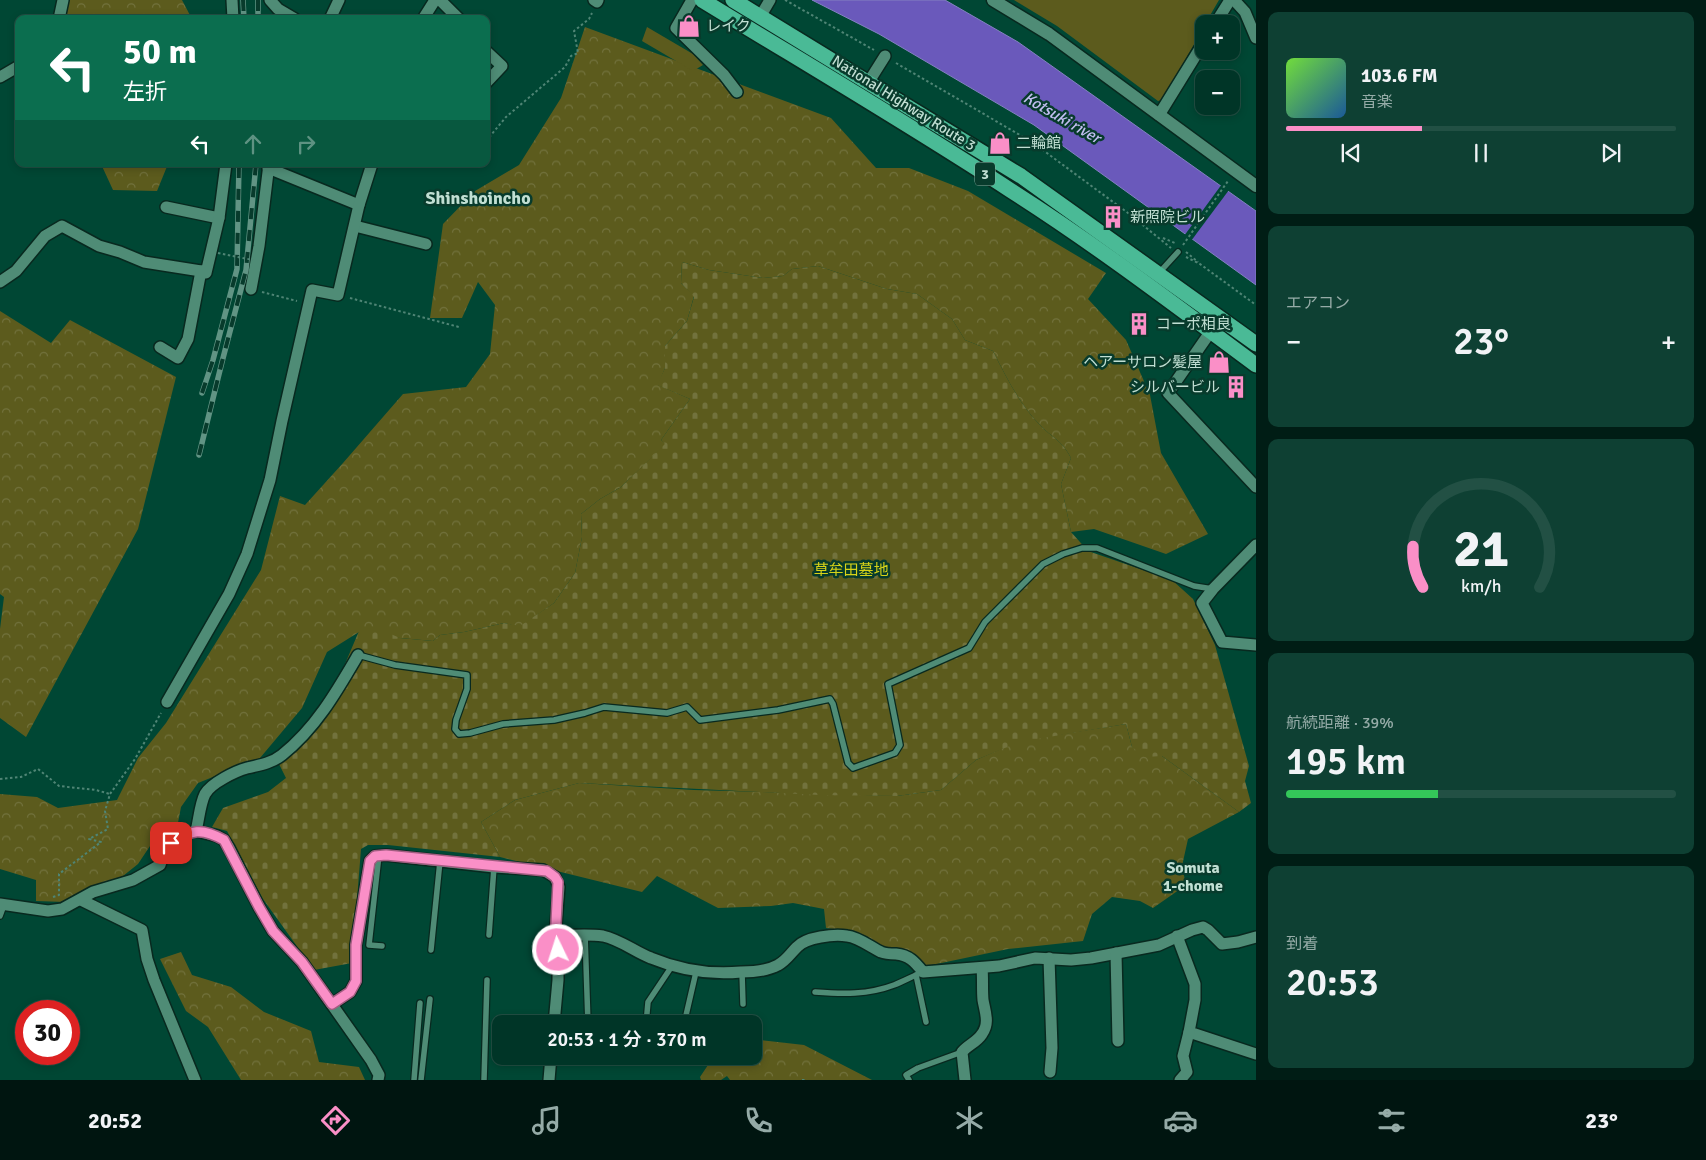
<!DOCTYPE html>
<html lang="ja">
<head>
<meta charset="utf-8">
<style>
	:root { --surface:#003527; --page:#0e4033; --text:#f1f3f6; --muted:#95aba7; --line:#225044; --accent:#fa8fc7 }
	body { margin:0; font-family:Signika,"Noto Sans JP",sans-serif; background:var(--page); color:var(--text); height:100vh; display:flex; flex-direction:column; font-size:19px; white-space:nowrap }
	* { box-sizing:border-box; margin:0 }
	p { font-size:16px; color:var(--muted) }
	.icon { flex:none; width:28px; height:28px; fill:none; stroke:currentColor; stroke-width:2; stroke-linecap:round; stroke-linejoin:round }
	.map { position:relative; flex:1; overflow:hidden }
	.details { display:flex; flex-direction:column; gap:12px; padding:12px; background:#001d15; width:450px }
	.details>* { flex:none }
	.banner { position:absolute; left:15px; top:15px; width:475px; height:152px; border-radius:10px; box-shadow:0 2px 8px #0003,0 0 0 1px var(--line); background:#0b6e4f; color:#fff; overflow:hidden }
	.buttons { position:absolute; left:1195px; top:15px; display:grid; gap:10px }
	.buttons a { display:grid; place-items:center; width:45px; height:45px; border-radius:10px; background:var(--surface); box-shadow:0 2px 8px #0003,0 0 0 1px var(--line); font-size:25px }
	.speed { position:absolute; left:15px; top:1000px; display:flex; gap:10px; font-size:25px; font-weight:700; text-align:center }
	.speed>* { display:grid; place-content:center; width:65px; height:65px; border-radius:50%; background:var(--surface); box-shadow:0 2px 8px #0003,0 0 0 1px var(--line); line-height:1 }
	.speed .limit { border:8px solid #d22; background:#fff; color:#111 }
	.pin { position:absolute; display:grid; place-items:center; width:42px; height:42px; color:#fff; margin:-21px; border-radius:10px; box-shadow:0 2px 8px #0006 }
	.me { position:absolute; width:55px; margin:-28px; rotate:356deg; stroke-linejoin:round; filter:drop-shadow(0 0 4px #0008) }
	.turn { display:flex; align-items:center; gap:18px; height:105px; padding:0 25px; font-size:22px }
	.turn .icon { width:65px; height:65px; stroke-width:2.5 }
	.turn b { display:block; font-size:35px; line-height:42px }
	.lanes { display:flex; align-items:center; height:48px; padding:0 25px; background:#0003; justify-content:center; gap:25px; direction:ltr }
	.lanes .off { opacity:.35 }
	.big { font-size:38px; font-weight:600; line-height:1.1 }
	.details .card { flex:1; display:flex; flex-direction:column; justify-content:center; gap:8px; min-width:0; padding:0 18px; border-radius:10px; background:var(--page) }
	.details .dial { align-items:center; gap:0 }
	.dial svg { height:130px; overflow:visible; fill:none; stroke:var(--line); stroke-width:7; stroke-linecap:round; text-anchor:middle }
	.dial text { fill:var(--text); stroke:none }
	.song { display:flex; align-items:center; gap:15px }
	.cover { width:60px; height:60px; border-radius:8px; background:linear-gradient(135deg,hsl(100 70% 55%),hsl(210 70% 35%)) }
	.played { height:5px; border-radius:2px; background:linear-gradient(90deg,var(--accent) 35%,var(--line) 35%) }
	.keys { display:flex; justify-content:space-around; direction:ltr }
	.heat { display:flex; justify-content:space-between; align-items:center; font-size:28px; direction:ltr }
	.charge { height:8px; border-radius:4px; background:linear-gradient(90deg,#34c759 39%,var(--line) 0) }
	.trip { position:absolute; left:492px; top:1015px; width:270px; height:50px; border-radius:10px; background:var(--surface); box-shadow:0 2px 8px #0003,0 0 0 1px var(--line); font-weight:600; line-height:50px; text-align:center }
	.menu { display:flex; height:80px; justify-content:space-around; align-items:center; background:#001510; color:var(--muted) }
	.menu .icon { width:35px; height:35px }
	.menu .selected { color:var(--accent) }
	.menu b { font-size:22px; color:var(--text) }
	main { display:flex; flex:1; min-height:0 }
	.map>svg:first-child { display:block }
</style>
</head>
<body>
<main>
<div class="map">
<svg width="1256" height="1080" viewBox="0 0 1256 1080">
	<defs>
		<pattern id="forest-crowns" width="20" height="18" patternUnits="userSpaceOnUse" patternTransform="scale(1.25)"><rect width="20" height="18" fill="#5c5b1d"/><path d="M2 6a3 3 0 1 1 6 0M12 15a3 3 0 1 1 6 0" fill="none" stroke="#72723d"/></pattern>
		<pattern id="cemetery-stones" width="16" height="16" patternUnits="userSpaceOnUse" patternTransform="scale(1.25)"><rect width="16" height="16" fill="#5c5b1d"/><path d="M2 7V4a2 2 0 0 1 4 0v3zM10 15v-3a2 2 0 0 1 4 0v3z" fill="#72723d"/></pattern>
	</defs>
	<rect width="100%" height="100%" fill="#004734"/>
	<g fill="url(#forest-crowns)">
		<polygon points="60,0 182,0 192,19 54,19"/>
		<path d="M585,27L831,118L876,168H909L968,191L1106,273L1088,299L1126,340L1150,395L1161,453L1208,534L1166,554L1094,529L1071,532L1061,484L1071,458C1062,440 1052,438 1039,424C1019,403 1006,377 993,351L965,340L952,319L917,294L887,289L818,266L792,269L783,276L763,278L709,270L682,262L681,283L694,296L687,321L665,346V368L658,385L690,399L661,440L666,444L621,487L600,499L581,514L582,537L575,573L554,603L520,627L504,623L464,632L440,635L433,641L400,638L359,632L327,652L302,708L260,758L198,783L181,807L177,828L152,843L138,864L123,876L65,902L36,901V880L0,869V794L37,797L58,808L117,800L138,758L166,723L261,570L280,496L305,505L343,463L403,394L466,387L490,354L495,305L478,282L462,318H430L443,224L475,191L519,165L561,98Z"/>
		<polygon points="101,164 168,164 157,191 113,190"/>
		<polygon points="0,311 51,343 70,320 176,377 138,529 26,737 0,718 0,629 4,597 0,594"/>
		<polygon points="1126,724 1132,747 1162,756 1239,812 1188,839 1182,866 1186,885 1153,908 1140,901 1112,897 1092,914 1083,941 1008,949 927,966 912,953 878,946 855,932 826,928 824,909 793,903 771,906 718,908 657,876 642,892 500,857 481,822 515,800 579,783 694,790 897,796 941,790 976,760 1019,741"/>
		<polygon points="181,952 192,975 231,987 264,1012 311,1031 319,1062 359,1067 365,1080 241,1080 208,1027 186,1011 160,959"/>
		<polygon points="759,1040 804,1045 872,1080 730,1080 727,1076 721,1080 701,1080 700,1077 712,1059 716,1056 754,1056 754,1041"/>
	</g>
	<path fill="url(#cemetery-stones)" d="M682,262L709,270L763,278L783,276L792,269L818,266L887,289L917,294L952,319L965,340L993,351C1006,377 1019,403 1039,424C1052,438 1062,440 1071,458L1061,484L1071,532L1088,551L1172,580L1193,599L1215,645L1249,766L1245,781L1251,803L1239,812L1162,756L1145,757L1132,747L1126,724L1019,742L976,760L941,790L897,796L820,795L579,783L515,800L481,822L500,857L388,845H368L361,849L352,963L314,970L263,899L227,831L212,827L223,808L268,792L286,778L279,764L320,723L359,631L379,629L400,638L433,641L440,635L464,632L504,623L520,626L554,603L575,573L582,537L581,514L600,499L621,487L665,444L661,440L690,399L657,385L665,368V346L687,321L694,297L681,283Z"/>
	<g fill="#5c5b1d">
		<polygon points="1014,0 1219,0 1205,24 1204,24 1204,27 1162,100 1158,101 1057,26"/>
		<polygon points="647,27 693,54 703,65 693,71 642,41"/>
	</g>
	<polygon fill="#6a59bb" stroke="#8481c2" points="812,0 945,0 1018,42 1256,211 1256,285 1034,125 879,34"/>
	<polygon fill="#004734" points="1222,184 1229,190 1191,241 1184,236"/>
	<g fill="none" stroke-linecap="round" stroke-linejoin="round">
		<defs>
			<g id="lane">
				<polyline points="1158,274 1178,252"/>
				<polyline points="358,655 395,665 467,675 467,689 456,720 455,729 459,734 470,733 503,724 554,720 585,713 604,707 667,713 687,707 700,720 778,710 830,699 833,704 848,763 853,768 895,753 900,745 888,684 969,648 985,622 1043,564 1063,554 1082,548 1097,548 1194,586 1213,589"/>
				<polyline points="379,855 369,945 382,946"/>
				<polyline points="0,916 4,905"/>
				<polyline points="585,934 588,1024"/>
				<polyline points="489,935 494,867"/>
				<polyline points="431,950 440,861"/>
				<polyline points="742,972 743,1004"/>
				<polyline points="916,975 926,1022"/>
				<path d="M815,992C842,994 868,995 894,985C904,981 913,976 923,972"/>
				<polyline points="646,1024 648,1002 672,966"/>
				<polyline points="684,1024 696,972"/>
				<polyline points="414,1080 420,1003"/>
				<polyline points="421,1080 430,999"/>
				<polyline points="484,1080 487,980"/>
				<polyline points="909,1080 906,1075 918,1068 962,1052"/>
			</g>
			<g id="street">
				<polyline points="232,0 233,19"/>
				<polyline points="270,0 278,9 295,19"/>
				<polyline points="440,0 459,19"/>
				<polyline points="594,0 597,2 598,0"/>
				<polyline points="692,0 676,28 724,75 737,92"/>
				<polyline points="1234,0 1245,12 1256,38"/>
				<polyline points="760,17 770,0"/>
				<polyline points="59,19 63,0"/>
				<polyline points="330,19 339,0"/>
				<polyline points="423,19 435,0"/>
				<polyline points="1215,24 1230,0"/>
				<polyline points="486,51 502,66 486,83"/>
				<polyline points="0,77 19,66"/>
				<polyline points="868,83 885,56"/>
				<polyline points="1159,115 1204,42"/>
				<polyline points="268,168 359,205"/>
				<polyline points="166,207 219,218"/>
				<polyline points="355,226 426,244"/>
				<polyline points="0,282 16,271 45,236 62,226 99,246 120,252 144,262 201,271"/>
				<polyline points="251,289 259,246 269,164"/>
				<polyline points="1211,331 1168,393 1256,487"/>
				<polyline points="160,347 178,358 188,339 201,271 206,273 219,218 226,164"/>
				<polyline points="1256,545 1213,589 1202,603 1222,642 1256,645"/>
				<polyline points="167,702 229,594 247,554 270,480 282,421 312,290 338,295 359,205 372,164"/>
				<path d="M196,831C199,819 200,804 205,794C211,783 236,771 247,768C260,765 272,763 282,755C316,728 337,691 358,655"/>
				<polyline points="81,900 142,930 147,959 154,980 195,1080"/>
				<polyline points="0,904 48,911 62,909 93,892 133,880 160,865 164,853 171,843 188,833 196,831 217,836 224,840 229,848 259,907 273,931 302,962 371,1060 379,1075 378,1080"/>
				<path d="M558,936C573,935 588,934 603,936C621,940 635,952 651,958C680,970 710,975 741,972C752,972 767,971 778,965C786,961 790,954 797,947C806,937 834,934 847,936C858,937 871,947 881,952C886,954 891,954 896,954C909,955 915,962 923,972L999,966L1035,958L1071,960L1091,958L1159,945L1192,930L1203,927L1208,930L1222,944L1238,942L1256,937"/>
				<polyline points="1177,936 1195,984 1195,1000 1189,1032 1256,1054"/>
				<polyline points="1116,953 1118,1041"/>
				<polyline points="1049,958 1052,1048 1050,1072"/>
				<polyline points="332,1004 350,992 356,981 356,945 370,861 375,856 386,855 494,867 543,870 555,877 559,887 556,924 558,936 558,980 554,1024"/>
				<polyline points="549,1080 551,1056"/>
				<path d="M965,1080L962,1052C968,1045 977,1042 982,1034C990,1023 985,1012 983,1000C982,989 983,978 982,968"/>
				<polyline points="1180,1080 1187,1072 1183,1056 1189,1032"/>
			</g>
			<polyline id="secondary" points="993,0 1049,34 1256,186"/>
			<g id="highway">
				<path d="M702,0C805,63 909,124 1010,190C1095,244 1175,305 1256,365"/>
				<polyline points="733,0 1021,176 1256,344"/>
			</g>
		</defs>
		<use href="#lane" stroke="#08291f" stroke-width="8"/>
		<use href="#street" stroke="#08291f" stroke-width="14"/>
		<use href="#secondary" stroke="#08291f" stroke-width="15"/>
		<use href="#highway" stroke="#08291f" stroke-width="18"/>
		<g stroke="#4f8575" stroke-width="2" stroke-dasharray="2.5 2.5" stroke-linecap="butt">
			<polyline points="785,0 874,50"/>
			<polyline points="896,63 1032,142 1128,213 1171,248"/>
			<polyline points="486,141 506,117 565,67 571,56 578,53 574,31 589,19 592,13"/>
			<polyline points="1163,238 1175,243"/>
			<polyline points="1183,245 1228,181"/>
			<polyline points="1186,252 1198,262"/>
			<polyline points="1186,257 1200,264 1256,305"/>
			<polyline points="262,292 297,301"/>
			<polyline points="350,298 459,327"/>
			<polyline points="0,779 21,777 38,769 59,786 96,790 110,794"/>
			<polyline points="53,897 59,895 59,874 101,842 89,839 108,829 105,811 110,794 135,759 161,713"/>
			<polyline points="802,1080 806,1080"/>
		</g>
		<use href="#lane" stroke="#4f8c76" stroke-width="5.5"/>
		<use href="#street" stroke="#4f8c76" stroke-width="11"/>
		<use href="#secondary" stroke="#4f8c76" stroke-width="12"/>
		<use href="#highway" stroke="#4aba96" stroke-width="15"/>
		<defs>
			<g id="rail">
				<polyline points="243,0 244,19"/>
				<polyline points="258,0 258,19"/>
				<polyline points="202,393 213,360 237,269 239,164"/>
				<polyline points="199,455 222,362 246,270 256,164"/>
			</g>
		</defs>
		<use href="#rail" stroke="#619484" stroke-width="5.5"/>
		<use href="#rail" stroke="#083b2c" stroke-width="4" stroke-dasharray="11" stroke-linecap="butt"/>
		<polyline stroke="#4f8575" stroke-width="2" stroke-dasharray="2.5 2.5" stroke-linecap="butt" points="218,253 253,260"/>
	</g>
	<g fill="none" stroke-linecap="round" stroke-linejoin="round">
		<defs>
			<path id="route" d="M171,843C192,830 201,827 224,840L259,907L273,931L302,962L332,1004L350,992L356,981V945L370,861L375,856L386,855L547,871L555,877L558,882L556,924L558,950"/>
		</defs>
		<use href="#route" stroke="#a25d81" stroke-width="12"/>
		<use href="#route" stroke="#fa8fc7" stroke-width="9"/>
	</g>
	<defs>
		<symbol id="shop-bare" viewBox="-9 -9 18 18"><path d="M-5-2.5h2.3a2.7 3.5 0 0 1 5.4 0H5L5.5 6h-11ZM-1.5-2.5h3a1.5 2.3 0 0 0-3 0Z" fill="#fa8fc7" stroke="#083b2c" stroke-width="2.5" paint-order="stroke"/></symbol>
		<symbol id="building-bare" viewBox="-9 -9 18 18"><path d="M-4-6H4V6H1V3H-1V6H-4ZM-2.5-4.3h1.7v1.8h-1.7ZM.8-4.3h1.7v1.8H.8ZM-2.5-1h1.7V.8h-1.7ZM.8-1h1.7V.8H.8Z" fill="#fa8fc7" stroke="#083b2c" stroke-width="2.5" paint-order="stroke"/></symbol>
	</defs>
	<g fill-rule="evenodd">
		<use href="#shop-bare" x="673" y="10" width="32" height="32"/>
		<use href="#shop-bare" x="984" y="127" width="32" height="32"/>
		<use href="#building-bare" x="1097" y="201" width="32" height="32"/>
		<use href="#building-bare" x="1123" y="308" width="32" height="32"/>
		<use href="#shop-bare" x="1203" y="346" width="32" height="32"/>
		<use href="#building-bare" x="1220" y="371" width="32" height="32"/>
	</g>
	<g text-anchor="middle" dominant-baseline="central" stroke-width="5" stroke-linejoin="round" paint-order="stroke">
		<rect fill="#083b2c" stroke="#8aaea1" stroke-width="1" x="975" y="162.5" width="20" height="23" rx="4"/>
		<g font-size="14" font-weight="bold" fill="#c1dfd3">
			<text x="985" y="174">3</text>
		</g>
		<g font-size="15" fill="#c1dfd3" stroke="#083b2c" text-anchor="start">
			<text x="706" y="26">レイク</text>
			<text x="1016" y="143">二輪館</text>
			<text x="1130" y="217">新照院ビル</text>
			<text x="1156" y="324">コーポ相良</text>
			<text x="1202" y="362" text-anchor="end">ヘアーサロン髪屋</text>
			<text x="1220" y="387" text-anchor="end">シルバービル</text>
		</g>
		<g font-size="15" fill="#c1dfd3" stroke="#083b2c">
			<text transform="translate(904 103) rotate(32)">National Highway Route 3</text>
		</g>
		<g font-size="15" fill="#d7d318" stroke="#083b2c">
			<text x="851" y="570">草牟田墓地</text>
		</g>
		<g font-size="16" font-style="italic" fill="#c3bff2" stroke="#083b2c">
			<text transform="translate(1062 118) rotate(30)">Kotsuki river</text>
		</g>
		<g font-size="16" font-weight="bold" fill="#c1dfd3" stroke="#083b2c">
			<text x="1193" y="868">Somuta<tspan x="1193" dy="18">1-chome</tspan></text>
		</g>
		<g font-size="18" font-weight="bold" fill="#c1dfd3" stroke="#083b2c">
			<text x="478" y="198">Shinshoincho</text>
		</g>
	</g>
</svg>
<div class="buttons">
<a>+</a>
<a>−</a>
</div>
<div class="speed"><div class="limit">30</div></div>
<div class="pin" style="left:171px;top:843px;background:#d93025"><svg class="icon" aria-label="arrive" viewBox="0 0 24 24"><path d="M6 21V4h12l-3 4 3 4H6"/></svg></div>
<svg class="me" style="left:558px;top:950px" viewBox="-20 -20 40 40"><circle r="17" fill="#fa8fc7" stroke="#fff" stroke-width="3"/><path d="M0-11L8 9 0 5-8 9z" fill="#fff"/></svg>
<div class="trip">20:53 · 1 分 · 370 m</div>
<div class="banner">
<div class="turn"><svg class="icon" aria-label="left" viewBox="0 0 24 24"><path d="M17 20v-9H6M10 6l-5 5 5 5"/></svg><div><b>50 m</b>左折</div></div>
<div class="lanes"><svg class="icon" aria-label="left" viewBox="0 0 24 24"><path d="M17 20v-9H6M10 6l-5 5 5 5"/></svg><svg class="icon off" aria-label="ahead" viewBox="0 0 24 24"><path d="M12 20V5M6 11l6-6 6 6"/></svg><svg class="icon off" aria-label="right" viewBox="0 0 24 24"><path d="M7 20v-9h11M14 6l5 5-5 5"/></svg></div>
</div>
</div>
<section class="details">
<div class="card">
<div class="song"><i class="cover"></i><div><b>103.6 FM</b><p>音楽</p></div></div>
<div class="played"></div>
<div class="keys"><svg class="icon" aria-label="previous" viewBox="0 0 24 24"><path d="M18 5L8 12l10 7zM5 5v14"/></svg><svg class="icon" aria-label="pause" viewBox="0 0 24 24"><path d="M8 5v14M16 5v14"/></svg><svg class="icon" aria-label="next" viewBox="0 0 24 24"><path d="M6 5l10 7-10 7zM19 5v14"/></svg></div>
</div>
<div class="card"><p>エアコン</p>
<div class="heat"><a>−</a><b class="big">23°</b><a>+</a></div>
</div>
<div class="card dial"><svg viewBox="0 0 100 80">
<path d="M14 69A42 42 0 1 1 86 69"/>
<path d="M14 69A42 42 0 0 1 8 44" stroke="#fa8fc7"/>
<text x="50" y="56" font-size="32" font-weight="700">21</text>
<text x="50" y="72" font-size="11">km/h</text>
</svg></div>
<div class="card"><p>航続距離 · 39%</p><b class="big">195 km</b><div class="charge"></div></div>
<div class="card"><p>到着</p><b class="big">20:53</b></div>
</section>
</main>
<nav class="menu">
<b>20:52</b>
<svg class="icon selected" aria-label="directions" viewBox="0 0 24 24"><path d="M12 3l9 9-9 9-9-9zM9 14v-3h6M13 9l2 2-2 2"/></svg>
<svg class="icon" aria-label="music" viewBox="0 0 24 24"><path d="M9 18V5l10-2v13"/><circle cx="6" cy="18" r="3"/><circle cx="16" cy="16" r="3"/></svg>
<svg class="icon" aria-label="phone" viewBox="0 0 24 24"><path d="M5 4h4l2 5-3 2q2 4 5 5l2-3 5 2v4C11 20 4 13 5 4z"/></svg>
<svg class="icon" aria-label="climate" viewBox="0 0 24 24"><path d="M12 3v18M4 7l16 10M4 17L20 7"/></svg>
<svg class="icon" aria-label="car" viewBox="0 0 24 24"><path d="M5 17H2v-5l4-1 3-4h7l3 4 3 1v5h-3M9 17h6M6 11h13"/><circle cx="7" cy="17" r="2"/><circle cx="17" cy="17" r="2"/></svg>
<svg class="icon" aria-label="filters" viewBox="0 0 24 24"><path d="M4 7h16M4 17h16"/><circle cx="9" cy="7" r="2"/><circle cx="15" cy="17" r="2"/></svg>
<b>23°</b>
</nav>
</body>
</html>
